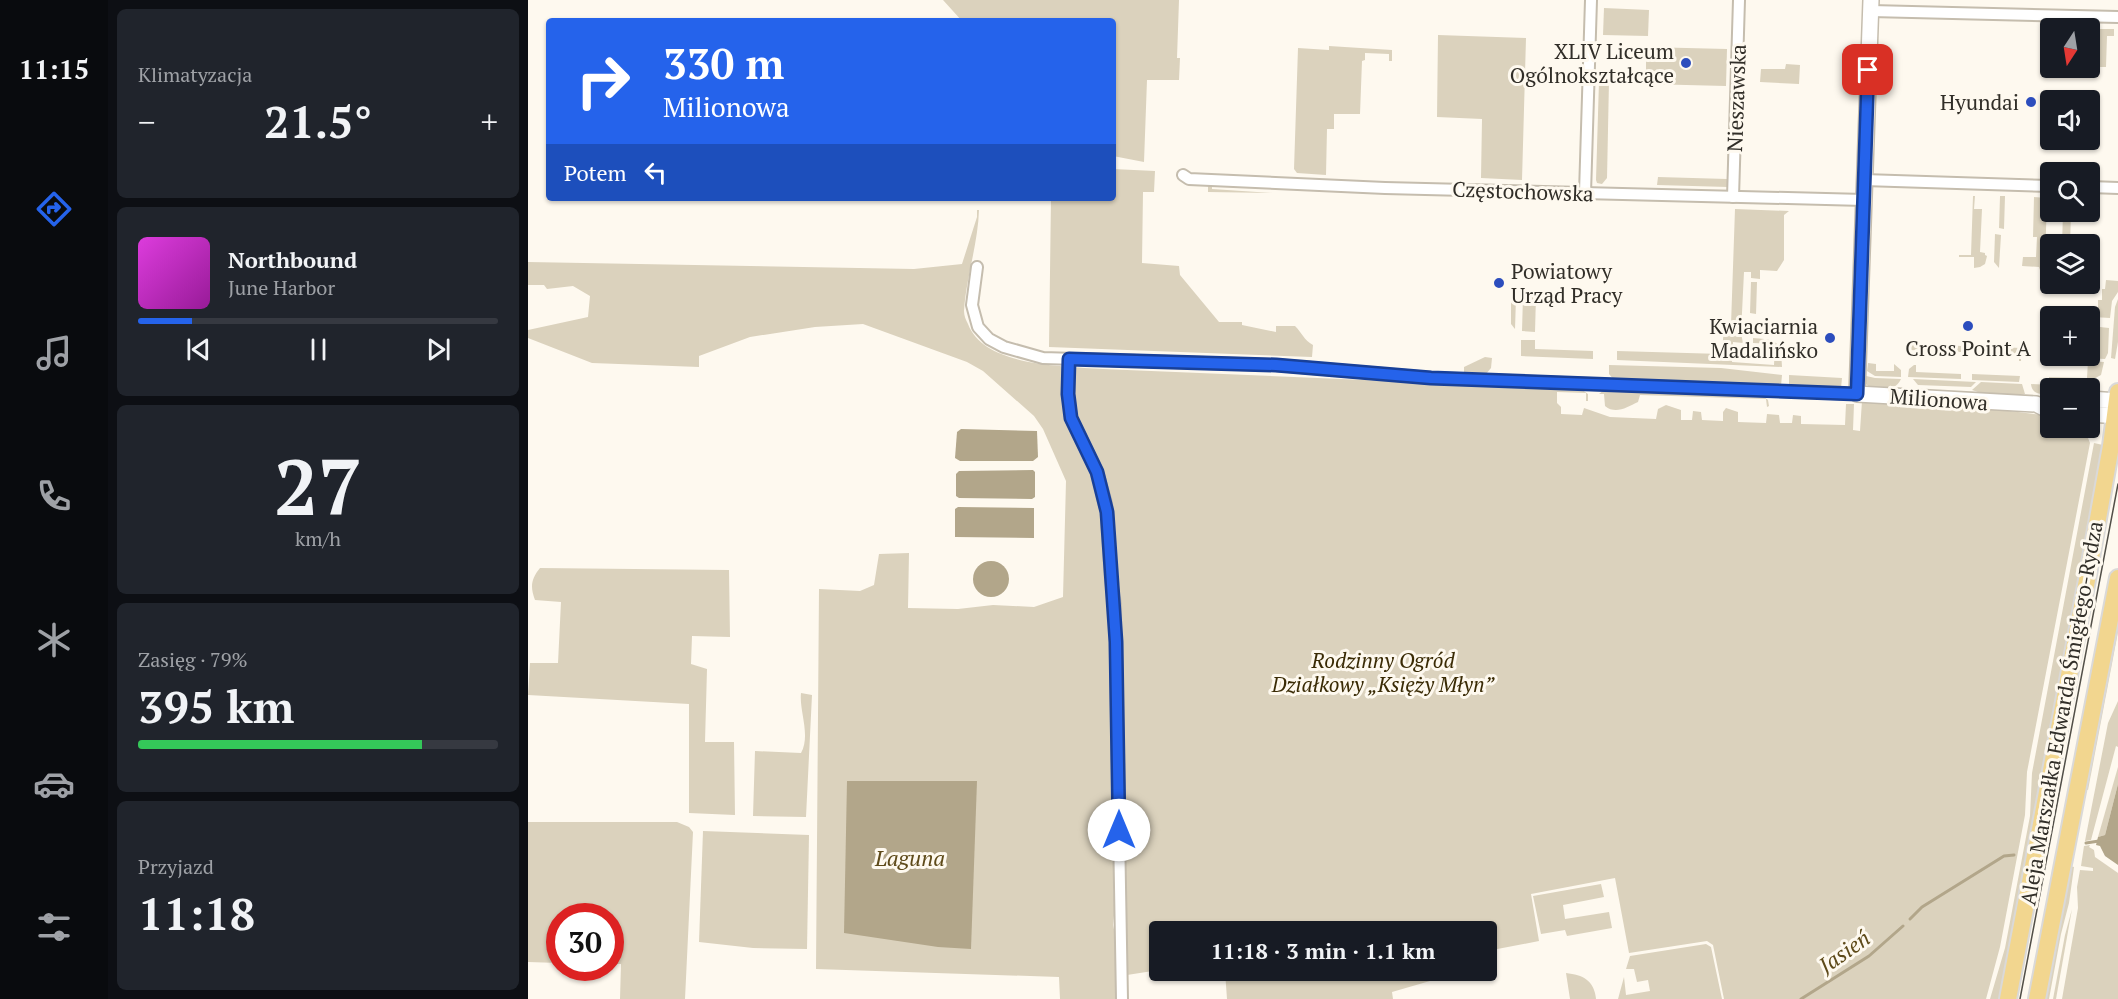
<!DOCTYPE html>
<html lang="pl">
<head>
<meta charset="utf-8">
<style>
	:root { --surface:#171b24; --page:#20242c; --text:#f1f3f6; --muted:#9ea1a6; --line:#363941; --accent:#2563eb }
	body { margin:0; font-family:"PT Serif",serif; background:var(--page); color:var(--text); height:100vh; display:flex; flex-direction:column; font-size:22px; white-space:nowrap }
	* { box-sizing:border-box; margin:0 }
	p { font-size:20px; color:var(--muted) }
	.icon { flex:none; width:33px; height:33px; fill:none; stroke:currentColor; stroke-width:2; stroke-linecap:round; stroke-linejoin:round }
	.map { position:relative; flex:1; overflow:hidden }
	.drawer { display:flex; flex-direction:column; gap:9px; padding:9px; background:#0d0f14; width:420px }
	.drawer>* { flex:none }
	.banner { position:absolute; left:18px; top:18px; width:570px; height:183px; border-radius:6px; box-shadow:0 2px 4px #0004; background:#2563eb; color:#fff; overflow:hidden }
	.needle { width:39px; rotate:192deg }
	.fabs { position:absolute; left:1512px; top:18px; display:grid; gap:12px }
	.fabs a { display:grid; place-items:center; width:60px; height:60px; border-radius:6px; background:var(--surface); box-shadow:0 2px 4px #0004; font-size:30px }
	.speed { position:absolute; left:18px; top:903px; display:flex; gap:12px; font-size:30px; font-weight:700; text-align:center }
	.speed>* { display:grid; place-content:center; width:78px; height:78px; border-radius:50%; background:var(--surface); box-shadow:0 2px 4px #0004; line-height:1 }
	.speed .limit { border:9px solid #d22; background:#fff; color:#111 }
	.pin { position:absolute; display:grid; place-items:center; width:51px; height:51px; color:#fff; margin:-26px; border-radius:12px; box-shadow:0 3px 9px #0006 }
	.me { position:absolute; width:66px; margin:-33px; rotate:0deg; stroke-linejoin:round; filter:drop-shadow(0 0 4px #0008) }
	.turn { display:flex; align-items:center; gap:21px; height:126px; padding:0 18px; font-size:27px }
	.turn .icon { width:78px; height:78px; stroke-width:2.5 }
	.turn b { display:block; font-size:42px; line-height:51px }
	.then { display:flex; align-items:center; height:57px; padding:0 18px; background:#0003; gap:12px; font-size:22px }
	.big { font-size:45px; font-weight:600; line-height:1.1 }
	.drawer .card { flex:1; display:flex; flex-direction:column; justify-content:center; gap:9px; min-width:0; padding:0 21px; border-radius:9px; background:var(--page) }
	.drawer .dial { align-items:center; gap:0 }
	.dial b { font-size:78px; line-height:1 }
	.song { display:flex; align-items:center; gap:18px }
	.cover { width:72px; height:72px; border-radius:9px; background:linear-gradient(135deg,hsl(300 70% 55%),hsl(300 70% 35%)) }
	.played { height:6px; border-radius:3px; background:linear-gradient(90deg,var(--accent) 15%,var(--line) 15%) }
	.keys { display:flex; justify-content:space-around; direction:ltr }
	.heat { display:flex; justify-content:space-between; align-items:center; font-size:33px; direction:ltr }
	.charge { height:9px; border-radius:4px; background:linear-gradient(90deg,#34c759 79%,var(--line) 0) }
	.trip { position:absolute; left:621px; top:921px; width:348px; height:60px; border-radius:6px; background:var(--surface); box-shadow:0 2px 4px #0004; font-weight:600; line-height:60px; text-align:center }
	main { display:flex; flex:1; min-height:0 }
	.dock { display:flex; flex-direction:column; width:108px; justify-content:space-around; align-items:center; background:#090b0e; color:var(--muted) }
	.dock .icon { width:42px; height:42px }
	.dock .on { color:var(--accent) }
	.dock b { font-size:27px; color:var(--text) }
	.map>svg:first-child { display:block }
</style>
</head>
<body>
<main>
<nav class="dock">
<b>11:15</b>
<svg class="icon on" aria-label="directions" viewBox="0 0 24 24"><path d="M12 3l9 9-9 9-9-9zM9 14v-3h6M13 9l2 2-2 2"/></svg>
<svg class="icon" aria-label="music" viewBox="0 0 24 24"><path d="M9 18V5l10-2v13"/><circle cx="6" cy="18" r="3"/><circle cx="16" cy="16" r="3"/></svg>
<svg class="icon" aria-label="phone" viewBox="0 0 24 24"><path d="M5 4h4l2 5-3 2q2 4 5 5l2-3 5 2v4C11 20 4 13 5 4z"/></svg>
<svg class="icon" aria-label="climate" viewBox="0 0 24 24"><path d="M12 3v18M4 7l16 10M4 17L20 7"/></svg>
<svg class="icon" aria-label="car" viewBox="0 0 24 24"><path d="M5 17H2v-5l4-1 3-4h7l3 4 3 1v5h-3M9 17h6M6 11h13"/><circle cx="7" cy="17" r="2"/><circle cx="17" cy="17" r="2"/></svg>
<svg class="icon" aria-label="filters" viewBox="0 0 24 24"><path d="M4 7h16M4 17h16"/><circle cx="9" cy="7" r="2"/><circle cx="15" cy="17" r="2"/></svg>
</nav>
<section class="drawer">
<div class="card"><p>Klimatyzacja</p>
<div class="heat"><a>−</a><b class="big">21.5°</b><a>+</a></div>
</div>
<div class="card">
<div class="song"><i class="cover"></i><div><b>Northbound</b><p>June Harbor</p></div></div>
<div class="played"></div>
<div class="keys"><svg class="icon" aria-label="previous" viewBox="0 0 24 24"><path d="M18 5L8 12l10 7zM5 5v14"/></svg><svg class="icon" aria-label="pause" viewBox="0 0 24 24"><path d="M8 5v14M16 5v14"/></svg><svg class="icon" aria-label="next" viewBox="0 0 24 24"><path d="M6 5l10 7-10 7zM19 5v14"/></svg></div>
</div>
<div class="card dial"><b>27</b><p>km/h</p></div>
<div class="card"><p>Zasięg · 79%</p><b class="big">395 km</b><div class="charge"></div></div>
<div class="card"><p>Przyjazd</p><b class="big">11:18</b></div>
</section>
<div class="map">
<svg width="1590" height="999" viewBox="0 0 1590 999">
	<rect width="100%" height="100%" fill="#fef9ef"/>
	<g fill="#dbd2bd">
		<polygon points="415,0 651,0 649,58 652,58 651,80 619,80 616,162 585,156 585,21 434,21"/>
		<polygon points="1076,8 1121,10 1120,36 1075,35"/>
		<polygon points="1556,28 1586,29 1586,36 1579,36 1578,67 1562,67 1562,28"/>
		<polygon points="910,35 998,38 994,180 953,178 954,119 909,117"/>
		<polygon points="801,46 864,50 864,61 861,61 861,54 837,53 837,60 834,61 832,114 806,114 806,129 799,129 798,175 769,173 766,169 770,48 801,50"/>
		<polygon points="1118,47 1199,49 1198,86 1118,84"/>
		<polygon points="1258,64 1272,65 1271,84 1232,82 1233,69 1257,69"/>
		<polygon points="1071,81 1081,81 1079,178 1074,184 1069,183 1068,180"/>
		<polygon points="1200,142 1202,142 1200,187 1129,185 1130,177 1199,179"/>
		<path d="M585,169L627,171L626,192H615L614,263L651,266L652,275L691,322H714V325L748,332V326H767C774,333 776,340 785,345L784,357L521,347L523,198H585Z"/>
		<polygon points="680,185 684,185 684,189 744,193 680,192"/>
		<polygon points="1445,196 1447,196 1446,209 1454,209 1452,252 1457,253 1457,255 1459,256 1457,264 1452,267 1446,268 1446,257 1431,257 1431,255 1443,255"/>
		<polygon points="1472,196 1477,196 1476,229 1471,228"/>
		<polygon points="1506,197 1519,198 1517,262 1519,262 1518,267 1512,270 1511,267 1494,266 1495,257 1508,257 1509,237 1505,237"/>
		<path d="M1207,209L1261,211L1256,215V260L1249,271L1232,270V279L1223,278V272H1216L1213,333L1215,343L1205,342L1204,362L1246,365L1247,344L1225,343V338C1250,340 1253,341 1254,367L1089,360V351L1194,354L1196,325H1203Z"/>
		<path d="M449,210H451C450,244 438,278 436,311C436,316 438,320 440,324C456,367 536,366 575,369L1053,389L1060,394V401H1058V393L1029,392V403L1033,407V414L1054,415L1056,408L1082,417L1128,419L1130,409L1138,405L1153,410V420H1164L1165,411L1173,412L1174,420L1195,421V412L1198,408L1210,412V422L1238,423L1239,414L1251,415L1252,423H1264L1265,415L1273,416V424L1317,425L1318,404H1326L1325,430L1332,431L1334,401L1482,411L1522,416V428H1562V422L1563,425L1562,432L1559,434L1530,431V434L1560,438L1562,443L1499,772L1497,815L1472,947L1458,999H1196L1185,945L1179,941L1101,953L1087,878L1003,894L1011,941L959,951L958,932H632L631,970L599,975L594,609L582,505L538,417C545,439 573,483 569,503L575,507L583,599L582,682L587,748L585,888L587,906L585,925L589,943V999H532L531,977L288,969L291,589L332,591L346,585L351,554L381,553L380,608L430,609L465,605L506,607L535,597L538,481L515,429L506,416L455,371L439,362L335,324L287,327L222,337L171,356V367L64,363L0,338V330L60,317L62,296L45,286L19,289L16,285H0V262L386,269L434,264L449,217Z"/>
		<polygon points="1535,212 1543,212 1542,244 1534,244"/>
		<polygon points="1467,234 1473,235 1471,268 1466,262"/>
		<polygon points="1578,280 1590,281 1590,292 1584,301 1582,318 1565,317 1566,312 1570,311 1570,300 1574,300 1574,289 1577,289"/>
		<polygon points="1223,282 1229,282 1228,314 1222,313"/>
		<polygon points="983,296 988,297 987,329 983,324"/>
		<polygon points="995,296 1008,296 1007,332 994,331"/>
		<polygon points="1590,299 1590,342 1587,359 1583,358 1587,307"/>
		<polygon points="1572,327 1581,328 1580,353 1577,359 1560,358 1562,347 1564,347 1565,333 1568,333"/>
		<polygon points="993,340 1007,340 1007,349 1065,351 1065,359 993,356"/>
		<polygon points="1381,344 1434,346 1433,352 1381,350"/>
		<polygon points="1446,346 1493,348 1493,361 1491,361 1491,354 1446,352"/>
		<polygon points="957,357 964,358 963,368 958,374 936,374 936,367"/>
		<polygon points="1560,361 1576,362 1573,375 1556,384 1521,382 1521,377 1559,378"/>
		<polygon points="1340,363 1348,364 1348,371 1366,371 1366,364 1373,370 1373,377 1347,376 1339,371"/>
		<polygon points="1081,365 1193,368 1254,375 1253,386 1086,380 1081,374"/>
		<polygon points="1386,365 1388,365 1388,372 1433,374 1433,379 1380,377 1381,369"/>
		<polygon points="1444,374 1492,376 1491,382 1444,380"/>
		<polygon points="1261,375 1314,378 1313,388 1261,386"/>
		<path d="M1334,375L1347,378L1373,379C1367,392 1354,389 1342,388L1335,381Z"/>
		<polygon points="1385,379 1448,382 1443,387 1390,385"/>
		<polygon points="1453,382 1494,384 1497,394 1459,395 1444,390"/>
		<path d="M1503,384L1564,387L1565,394H1562V388H1522V394C1514,394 1504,395 1503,384Z"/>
		<path d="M1076,390L1235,396L1240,400L1241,406L1239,407L1238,399L1112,395L1110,402C1099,407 1088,415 1077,406L1076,394H1071Z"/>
		<polygon points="1566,443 1575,445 1472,999 1462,999 1477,948 1502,816 1504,773"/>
		<path d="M12,568L201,570L202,637L164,636L163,664L179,669L177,742H206L207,815L161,813V704L0,695L2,663H30L33,602L7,600C2,587 3,579 12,568Z"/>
		<polygon points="1590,615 1590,632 1560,790 1557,789"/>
		<path d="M273,693L284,695L278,817L225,816L227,751L273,753C283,735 271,711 273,693Z"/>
		<polygon points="1590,701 1590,747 1588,746 1563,840 1557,841 1580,723"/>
		<polygon points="1590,767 1590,784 1577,835 1570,837"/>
		<polygon points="0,822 149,822 161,827 165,832 157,999 92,999 93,964 83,964 82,916 32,916 31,963 0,962"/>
		<polygon points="175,831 281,835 279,949 225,948 171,942"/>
		<polygon points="1562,845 1561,847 1566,850 1567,857 1590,873 1590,999 1534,999 1550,908 1549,887 1552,870 1565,871 1565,868 1553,866 1556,846"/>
		<polygon points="1542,866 1546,867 1541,903 1533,934 1521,999 1517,999"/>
		<polygon points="1073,884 1076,897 1035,905 1037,919 1081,912 1084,928 1039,936 1037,930 1013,934 1005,896"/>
		<polygon points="1544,909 1528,999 1525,999 1537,935"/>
		<polygon points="1178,944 1183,947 1194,999 1090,999 1096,977 1098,995 1122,991 1120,980 1109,982 1106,969 1098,969 1102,956"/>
		<polygon points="697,971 900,971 902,981 864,992 865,999 699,999"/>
		<path d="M1038,973C1055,975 1066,980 1068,999H1042Z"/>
	</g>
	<g fill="#b2a68a">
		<polygon points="433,429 509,431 510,457 505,461 432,461 427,458 429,432"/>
		<polygon points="505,470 507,472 507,497 504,499 431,498 428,496 428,474 431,471"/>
		<polygon points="430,507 506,508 506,538 427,537 427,509"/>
		<circle cx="463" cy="579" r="18"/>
		<polygon points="319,781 449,781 443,949 410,947 316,933"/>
		<polygon points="1590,784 1590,865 1577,856 1572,846 1568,845 1570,837 1577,835"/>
	</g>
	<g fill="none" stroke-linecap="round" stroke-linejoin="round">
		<g stroke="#b2a68a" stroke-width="3">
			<polyline points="1558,843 1571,841"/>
			<polyline points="1382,919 1394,907 1476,856 1486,855"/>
			<polyline points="1273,999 1341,956 1375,926"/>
		</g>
		<defs>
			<g id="street">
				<polyline points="1343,11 1590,17"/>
				<polyline points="655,175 661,179 857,188 1336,200"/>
				<polyline points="1336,180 1522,186"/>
				<polyline points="1562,187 1590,188"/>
				<polyline points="1057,193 1063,0"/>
				<polyline points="1205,197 1211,0"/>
				<polyline points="449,267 444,305 450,327 461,339 476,347 515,358 748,365 903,378 1329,394"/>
				<polyline points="541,359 540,394 543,418 569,472 578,503 583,580 587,604 594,999"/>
			</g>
			<g id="secondary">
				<polyline points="1343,0 1329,394 1508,404 1522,411"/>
				<polyline points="1562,399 1590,401"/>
				<polyline points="1562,414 1590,416"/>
			</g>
			<g id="primary">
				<polyline points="1480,999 1559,580 1583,446 1590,392"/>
				<polyline points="1509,999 1590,578"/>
			</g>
		</defs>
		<use href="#street" stroke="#c5bdae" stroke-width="14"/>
		<use href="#secondary" stroke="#c5bdae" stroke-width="18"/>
		<use href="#primary" stroke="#dad9d8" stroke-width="20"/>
		<use href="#street" stroke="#fff" stroke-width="10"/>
		<use href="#secondary" stroke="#fff" stroke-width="15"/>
		<use href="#primary" stroke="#f2d68f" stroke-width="16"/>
		<polyline stroke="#524f48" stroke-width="1.5" points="1492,999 1590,484"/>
	</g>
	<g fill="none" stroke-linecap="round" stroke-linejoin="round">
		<defs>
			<polyline id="route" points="591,830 588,642 579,512 569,472 543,418 540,394 541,359 748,365 903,378 1329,394 1340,70"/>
		</defs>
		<use href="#route" stroke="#184099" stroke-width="15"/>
		<use href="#route" stroke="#2563eb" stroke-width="10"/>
	</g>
	<g fill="#2c4dbd" stroke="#fef9ef" stroke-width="2">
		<circle cx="1158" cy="63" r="6"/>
		<circle cx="1503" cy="102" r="6"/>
		<circle cx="971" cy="283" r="6"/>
		<circle cx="1440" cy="326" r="6"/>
		<circle cx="1302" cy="338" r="6"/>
	</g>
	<g text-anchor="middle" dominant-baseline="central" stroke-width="6" stroke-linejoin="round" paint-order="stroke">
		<g font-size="21" fill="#312e28" stroke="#fef9ef" text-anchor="end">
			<text x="1146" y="51">XLIV Liceum<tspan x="1146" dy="24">Ogólnokształcące</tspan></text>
			<text x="1491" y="102">Hyundai</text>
			<text x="983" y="271" text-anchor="start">Powiatowy<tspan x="983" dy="24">Urząd Pracy</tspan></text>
			<text x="1290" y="326">Kwiaciarnia<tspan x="1290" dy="24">Madalińsko</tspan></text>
			<text x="1440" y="348" text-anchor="middle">Cross Point A</text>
		</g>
		<g font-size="21" fill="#312e28" stroke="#fef9ef">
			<text transform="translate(1208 98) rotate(-88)">Nieszawska</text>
			<text transform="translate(995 191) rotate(2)">Częstochowska</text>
			<text transform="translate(1411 399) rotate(4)">Milionowa</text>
			<text transform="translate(1533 713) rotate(-80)">Aleja Marszałka Edwarda Śmigłego-Rydza</text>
		</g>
		<g font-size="21" font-style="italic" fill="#3a2b05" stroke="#fef9ef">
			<text x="855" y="660">Rodzinny Ogród<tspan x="855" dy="24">Działkowy „Księży Młyn”</tspan></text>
		</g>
		<g font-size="22" font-style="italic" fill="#5e4a19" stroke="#fef9ef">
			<text x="382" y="857">Laguna</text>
			<text transform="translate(1316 951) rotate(-35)">Jasień</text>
		</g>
	</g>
</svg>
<div class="fabs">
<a><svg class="needle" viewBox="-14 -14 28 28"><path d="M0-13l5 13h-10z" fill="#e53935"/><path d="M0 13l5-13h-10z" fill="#9ea1a6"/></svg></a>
<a><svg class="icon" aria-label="sound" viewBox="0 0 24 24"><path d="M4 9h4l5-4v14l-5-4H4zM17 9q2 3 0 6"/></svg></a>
<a><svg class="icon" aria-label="search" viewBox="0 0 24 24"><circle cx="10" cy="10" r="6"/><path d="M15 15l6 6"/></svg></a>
<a><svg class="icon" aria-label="layers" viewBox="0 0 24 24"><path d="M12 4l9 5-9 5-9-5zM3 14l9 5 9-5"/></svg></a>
<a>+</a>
<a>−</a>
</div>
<div class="speed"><div class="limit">30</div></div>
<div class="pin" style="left:1340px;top:70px;background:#d93025"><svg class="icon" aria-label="arrive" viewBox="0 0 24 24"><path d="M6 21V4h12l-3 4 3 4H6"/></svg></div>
<svg class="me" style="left:591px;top:830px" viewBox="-20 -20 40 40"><circle r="19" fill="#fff"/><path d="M0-13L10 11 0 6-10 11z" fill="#2563eb"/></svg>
<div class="trip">11:18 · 3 min · 1.1 km</div>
<div class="banner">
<div class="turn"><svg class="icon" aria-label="right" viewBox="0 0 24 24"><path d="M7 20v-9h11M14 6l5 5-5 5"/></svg><div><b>330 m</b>Milionowa</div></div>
<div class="then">Potem<svg class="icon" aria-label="left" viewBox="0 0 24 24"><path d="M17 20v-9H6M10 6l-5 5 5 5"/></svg></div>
</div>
</div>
</main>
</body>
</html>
